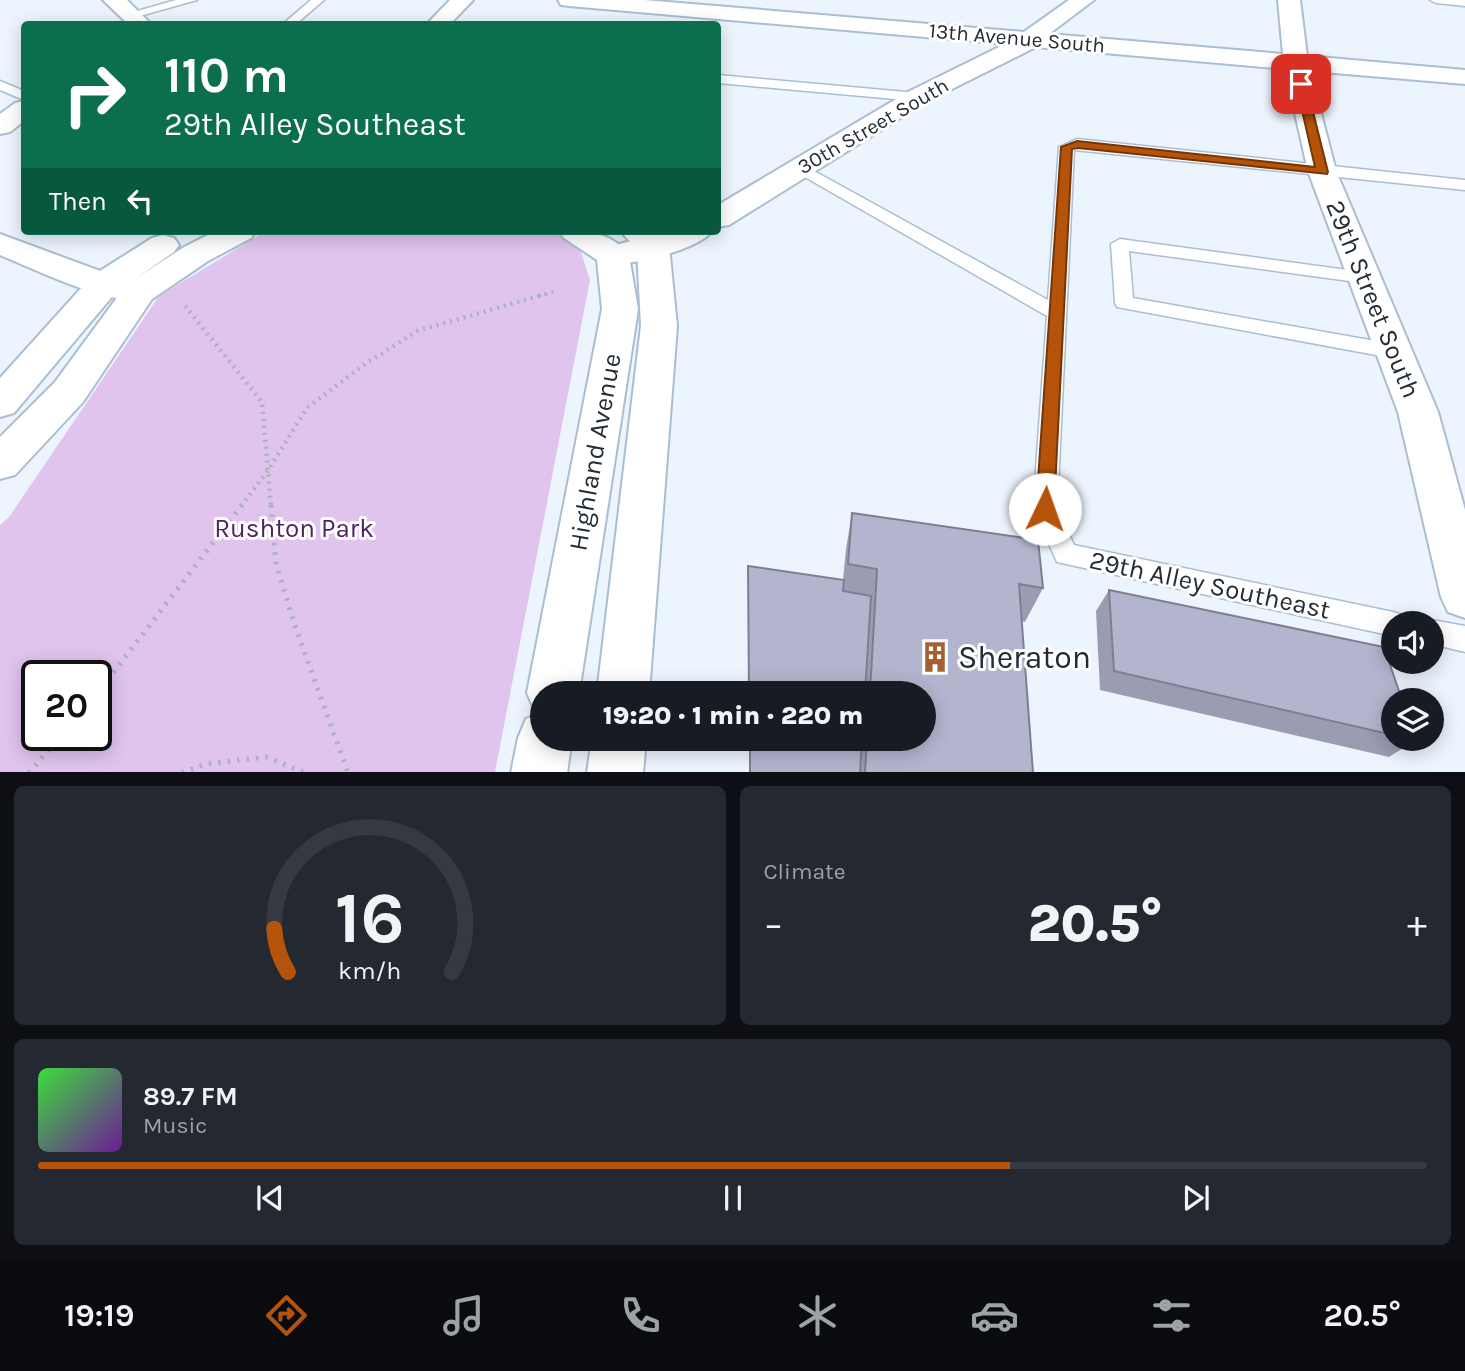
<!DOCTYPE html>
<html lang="en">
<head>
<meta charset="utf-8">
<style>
	:root { --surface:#171b24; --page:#242831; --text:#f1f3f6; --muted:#9ea1a6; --line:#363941; --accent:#b45309 }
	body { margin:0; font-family:Karla,sans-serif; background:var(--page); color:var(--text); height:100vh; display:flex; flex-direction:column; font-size:26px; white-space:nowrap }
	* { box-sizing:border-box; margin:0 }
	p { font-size:23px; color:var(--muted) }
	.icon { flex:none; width:38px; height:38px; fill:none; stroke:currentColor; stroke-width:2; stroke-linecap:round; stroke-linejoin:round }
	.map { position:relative; height:772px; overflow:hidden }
	.side { display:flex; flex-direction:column; gap:14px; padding:14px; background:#0d0f14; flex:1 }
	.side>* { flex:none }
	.top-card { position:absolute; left:21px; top:21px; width:700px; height:214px; border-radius:7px; box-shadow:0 4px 18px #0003; background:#0b6e4f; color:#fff; overflow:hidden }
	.tools { position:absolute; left:1381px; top:611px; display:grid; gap:14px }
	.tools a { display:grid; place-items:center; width:63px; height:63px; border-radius:50%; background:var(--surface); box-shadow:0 4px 18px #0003; font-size:35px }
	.speed { position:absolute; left:21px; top:660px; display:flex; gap:14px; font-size:35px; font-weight:700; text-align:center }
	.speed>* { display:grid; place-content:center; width:91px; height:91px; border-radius:50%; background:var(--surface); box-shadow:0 4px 18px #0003; line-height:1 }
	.speed .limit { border:4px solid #111; border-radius:10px; background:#fff; color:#111 }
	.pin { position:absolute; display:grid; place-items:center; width:60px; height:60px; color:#fff; margin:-30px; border-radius:14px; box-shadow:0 4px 10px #0006 }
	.me { position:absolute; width:77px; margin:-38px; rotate:3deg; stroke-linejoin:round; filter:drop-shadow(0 0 5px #0008) }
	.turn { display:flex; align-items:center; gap:24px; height:147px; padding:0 28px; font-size:32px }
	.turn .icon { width:91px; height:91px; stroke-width:2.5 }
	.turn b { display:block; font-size:49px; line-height:60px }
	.then { display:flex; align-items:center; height:66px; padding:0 28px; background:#0003; gap:14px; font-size:26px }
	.big { font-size:52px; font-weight:800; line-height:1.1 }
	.side .card { flex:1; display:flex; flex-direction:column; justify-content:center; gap:10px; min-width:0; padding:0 24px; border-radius:10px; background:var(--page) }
	.side .dial { align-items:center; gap:0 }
	.dial svg { height:182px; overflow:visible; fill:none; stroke:var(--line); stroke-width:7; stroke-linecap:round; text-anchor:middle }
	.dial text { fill:var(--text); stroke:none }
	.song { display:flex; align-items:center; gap:21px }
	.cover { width:84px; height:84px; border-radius:10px; background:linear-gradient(135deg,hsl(120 70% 55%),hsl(280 70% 35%)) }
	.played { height:7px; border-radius:4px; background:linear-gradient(90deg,var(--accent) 70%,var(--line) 70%) }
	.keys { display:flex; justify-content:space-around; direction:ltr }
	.heat { display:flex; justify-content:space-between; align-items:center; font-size:38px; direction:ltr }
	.side .tiles { flex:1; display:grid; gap:14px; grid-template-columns:1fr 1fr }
	.card:last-child { grid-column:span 2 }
	.trip { position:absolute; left:530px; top:681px; width:406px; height:70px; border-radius:35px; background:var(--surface); box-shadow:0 4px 18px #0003; font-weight:800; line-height:70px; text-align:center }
	.tabs { display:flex; height:112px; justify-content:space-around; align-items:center; background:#090b0e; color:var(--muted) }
	.tabs .icon { width:49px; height:49px }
	.tabs .active { color:var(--accent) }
	.tabs b { font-size:32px; color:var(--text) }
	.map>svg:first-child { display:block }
</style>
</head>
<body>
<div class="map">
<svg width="1465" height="773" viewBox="0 0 1465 773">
	<rect width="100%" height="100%" fill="#ecf4fd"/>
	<path fill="#e0c4ee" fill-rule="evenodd" d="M266,231H562L577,240L590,280L495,772H0V525L9,517L159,296ZM37,676H96V735H37Z"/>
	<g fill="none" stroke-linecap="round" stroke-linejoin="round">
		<defs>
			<g id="service">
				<polygon points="176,0 197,0 129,19 123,15"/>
				<polygon points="311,0 324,0 296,24 283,24"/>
				<polygon points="1430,0 1465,0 1465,6 1436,3"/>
				<polygon points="718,75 917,93 924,97 917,101 718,83"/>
				<polygon points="0,81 24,91 24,100 0,90"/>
				<polygon points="1077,139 1465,180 1465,190 1074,150 1057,509 1074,545 1393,612 1402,615 1406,623 1393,623 1393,636 1057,562 1033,509 1047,316 791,169 799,164 805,166 1048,300 1059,147"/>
				<polygon points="1120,239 1370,273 1373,277 1364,283 1129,251 1133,298 1392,344 1399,346 1402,351 1399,356 1392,358 1117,307 1115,303 1111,244"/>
				<polygon points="1432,620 1465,626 1465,652 1432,644 1432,623 1423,623"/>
			</g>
			<g id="minor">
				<polygon points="103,0 127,0 151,24 128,24"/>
				<polygon points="450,0 473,0 450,24 427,24"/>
				<polygon points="558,0 644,0 1024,32 1069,0 1094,0 1049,34 1283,54 1278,0 1300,0 1307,56 1465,70 1465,84 1310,71 1336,171 1438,412 1465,510 1465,618 1448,612 1441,597 1398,412 1308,171 1285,69 1036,47 926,102 729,225 718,227 718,205 908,92 1005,44 569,6 561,5"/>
				<polygon points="24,101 24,121 10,132 0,134 0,114 15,103"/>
				<path d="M668,231H712C699,250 623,269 601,263L597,256L601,249Z"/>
				<path d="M0,234L111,275L152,283L157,291L152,299C114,309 37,270 0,255Z"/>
			</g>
			<g id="tertiary">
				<polygon points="216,231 256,231 251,238 208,261 152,299 83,402 15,475 0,479 0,437 55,382 127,284 116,292 14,413 0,417 0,378 92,276 152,238 163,235 174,238 179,245 174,252 135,279 184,247"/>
				<path d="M559,231C586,231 612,231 629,256L638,309L579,693H542V738H572L567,773H511L518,738L526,719L540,713L535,711L527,693L602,309L597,260L564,238Z"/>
				<polygon points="620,231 655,231 669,246 677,326 649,693 597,693 641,326 637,249"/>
				<polygon points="592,738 646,738 643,773 587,773"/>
			</g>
		</defs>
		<use href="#service" stroke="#aabed3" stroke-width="3"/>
		<use href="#minor" stroke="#aabed3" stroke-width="4"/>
		<use href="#tertiary" stroke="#aabed3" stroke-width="4"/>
		<polyline stroke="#aab2bb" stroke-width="3.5" stroke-dasharray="2 4.5" stroke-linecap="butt" points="539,296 557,291"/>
		<g stroke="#aab2bb" stroke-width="4.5" stroke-dasharray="2 5" stroke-linecap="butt">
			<polyline points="185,306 262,402 271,506"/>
			<polyline points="241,506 267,472 307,408 365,364 417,331 545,294"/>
		</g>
		<g stroke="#aab2bb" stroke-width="5" stroke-dasharray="2.5 7" stroke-linecap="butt">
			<polyline points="271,505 276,563 293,620 348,773"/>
			<polyline points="96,695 242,505"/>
			<polyline points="29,773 61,735"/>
			<polyline points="182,773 205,764 266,757 306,773"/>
		</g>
		<use href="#service" fill="#fff" fill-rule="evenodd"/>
		<use href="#minor" fill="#fff" fill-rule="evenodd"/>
		<use href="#tertiary" fill="#fff" fill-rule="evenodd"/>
	</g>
	<g fill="#9a9cb2">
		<polygon points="852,513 1043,588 1025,622 1022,621 1033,773 750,773 749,738 924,738 924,693 749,693 843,580 846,549"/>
		<polygon points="1109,590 1393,700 1393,738 1415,738 1416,740 1389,757 1100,690 1096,611"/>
	</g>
	<g fill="#b3b5cf" stroke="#7d7f91" stroke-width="2">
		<polygon points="852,513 1038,540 1043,588 1019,584 1033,773 865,773 867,738 924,738 924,693 870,693 877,569 848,564"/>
		<polygon points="748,566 844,580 843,591 871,596 865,693 749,693"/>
		<polygon points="1109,590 1384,647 1402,700 1393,700 1393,735 1114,671"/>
		<polygon points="750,738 862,738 860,773 750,773"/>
	</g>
	<polygon fill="#b45309" stroke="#753606" stroke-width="2" points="1301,81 1306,84 1328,172 1327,174 1078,148 1072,149 1054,509 1051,514 1045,516 1038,514 1036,509 1061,147 1077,141 1315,167 1296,84"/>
	<defs>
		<symbol id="building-bare" viewBox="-9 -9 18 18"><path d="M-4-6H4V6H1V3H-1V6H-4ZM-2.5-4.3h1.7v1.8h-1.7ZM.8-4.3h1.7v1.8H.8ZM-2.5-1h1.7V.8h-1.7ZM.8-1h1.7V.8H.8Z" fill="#a46031" stroke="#fff" stroke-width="2.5" paint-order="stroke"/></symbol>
	</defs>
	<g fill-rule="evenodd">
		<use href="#building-bare" x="913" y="635" width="44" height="44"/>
	</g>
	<g text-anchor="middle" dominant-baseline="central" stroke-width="6" stroke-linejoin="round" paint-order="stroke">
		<g font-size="21" fill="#242c34" stroke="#fff">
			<text transform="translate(1017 38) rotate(5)">13th Avenue South</text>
			<text transform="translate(873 126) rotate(-30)">30th Street South</text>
		</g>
		<g font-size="26" fill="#242c34" stroke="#fff">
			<text transform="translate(1373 299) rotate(68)">29th Street South</text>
			<text transform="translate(595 452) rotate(-80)">Highland Avenue</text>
			<text transform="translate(1210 585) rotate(12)">29th Alley Southeast</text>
		</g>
		<g font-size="26" fill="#502262" stroke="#fff">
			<text x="294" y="528">Rushton Park</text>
		</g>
		<g font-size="32" fill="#242c34" stroke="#fff" text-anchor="start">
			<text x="958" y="657">Sheraton</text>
		</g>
	</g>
</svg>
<div class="tools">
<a><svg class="icon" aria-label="sound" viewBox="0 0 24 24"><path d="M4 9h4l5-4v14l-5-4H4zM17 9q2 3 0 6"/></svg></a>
<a><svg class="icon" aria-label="layers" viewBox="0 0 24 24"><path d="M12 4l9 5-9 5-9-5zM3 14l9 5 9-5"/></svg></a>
</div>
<div class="speed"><div class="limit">20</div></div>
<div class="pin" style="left:1301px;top:84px;background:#d93025"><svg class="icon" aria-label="arrive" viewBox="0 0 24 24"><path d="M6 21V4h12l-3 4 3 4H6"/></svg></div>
<svg class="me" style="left:1045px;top:509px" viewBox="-20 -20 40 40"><circle r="19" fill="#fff"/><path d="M0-13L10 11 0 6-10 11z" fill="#b45309"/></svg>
<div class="trip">19:20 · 1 min · 220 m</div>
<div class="top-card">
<div class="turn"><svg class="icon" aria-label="right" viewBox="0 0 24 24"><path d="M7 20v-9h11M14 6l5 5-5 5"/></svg><div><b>110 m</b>29th Alley Southeast</div></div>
<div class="then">Then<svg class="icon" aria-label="left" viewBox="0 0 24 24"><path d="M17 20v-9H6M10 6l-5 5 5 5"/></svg></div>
</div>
</div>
<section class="side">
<div class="tiles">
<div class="card dial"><svg viewBox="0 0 100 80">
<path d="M14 69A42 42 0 1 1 86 69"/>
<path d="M14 69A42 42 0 0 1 8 50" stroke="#b45309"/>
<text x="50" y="56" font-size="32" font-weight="700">16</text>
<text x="50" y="72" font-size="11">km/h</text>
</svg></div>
<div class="card"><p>Climate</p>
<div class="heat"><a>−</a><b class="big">20.5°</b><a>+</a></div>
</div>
<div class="card">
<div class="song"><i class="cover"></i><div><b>89.7 FM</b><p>Music</p></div></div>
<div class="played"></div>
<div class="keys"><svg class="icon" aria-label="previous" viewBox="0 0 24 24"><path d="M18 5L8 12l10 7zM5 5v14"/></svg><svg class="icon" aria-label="pause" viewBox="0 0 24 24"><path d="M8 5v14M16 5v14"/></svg><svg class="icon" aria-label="next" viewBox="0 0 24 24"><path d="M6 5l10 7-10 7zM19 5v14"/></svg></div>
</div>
</div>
</section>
<nav class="tabs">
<b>19:19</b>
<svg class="icon active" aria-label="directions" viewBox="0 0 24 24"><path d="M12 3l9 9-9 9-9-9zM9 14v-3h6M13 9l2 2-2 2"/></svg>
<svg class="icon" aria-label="music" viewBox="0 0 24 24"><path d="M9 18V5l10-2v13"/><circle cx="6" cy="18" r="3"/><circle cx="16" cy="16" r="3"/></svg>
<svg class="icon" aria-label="phone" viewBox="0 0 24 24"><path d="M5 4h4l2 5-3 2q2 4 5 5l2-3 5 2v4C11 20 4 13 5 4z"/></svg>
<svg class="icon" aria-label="climate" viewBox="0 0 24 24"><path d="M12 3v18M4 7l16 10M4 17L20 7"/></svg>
<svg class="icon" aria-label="car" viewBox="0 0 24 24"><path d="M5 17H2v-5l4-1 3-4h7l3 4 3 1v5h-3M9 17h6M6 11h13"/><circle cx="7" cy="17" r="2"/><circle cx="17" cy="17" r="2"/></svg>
<svg class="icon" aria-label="filters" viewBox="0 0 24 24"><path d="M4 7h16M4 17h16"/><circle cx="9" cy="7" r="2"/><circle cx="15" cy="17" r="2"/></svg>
<b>20.5°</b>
</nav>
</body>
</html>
